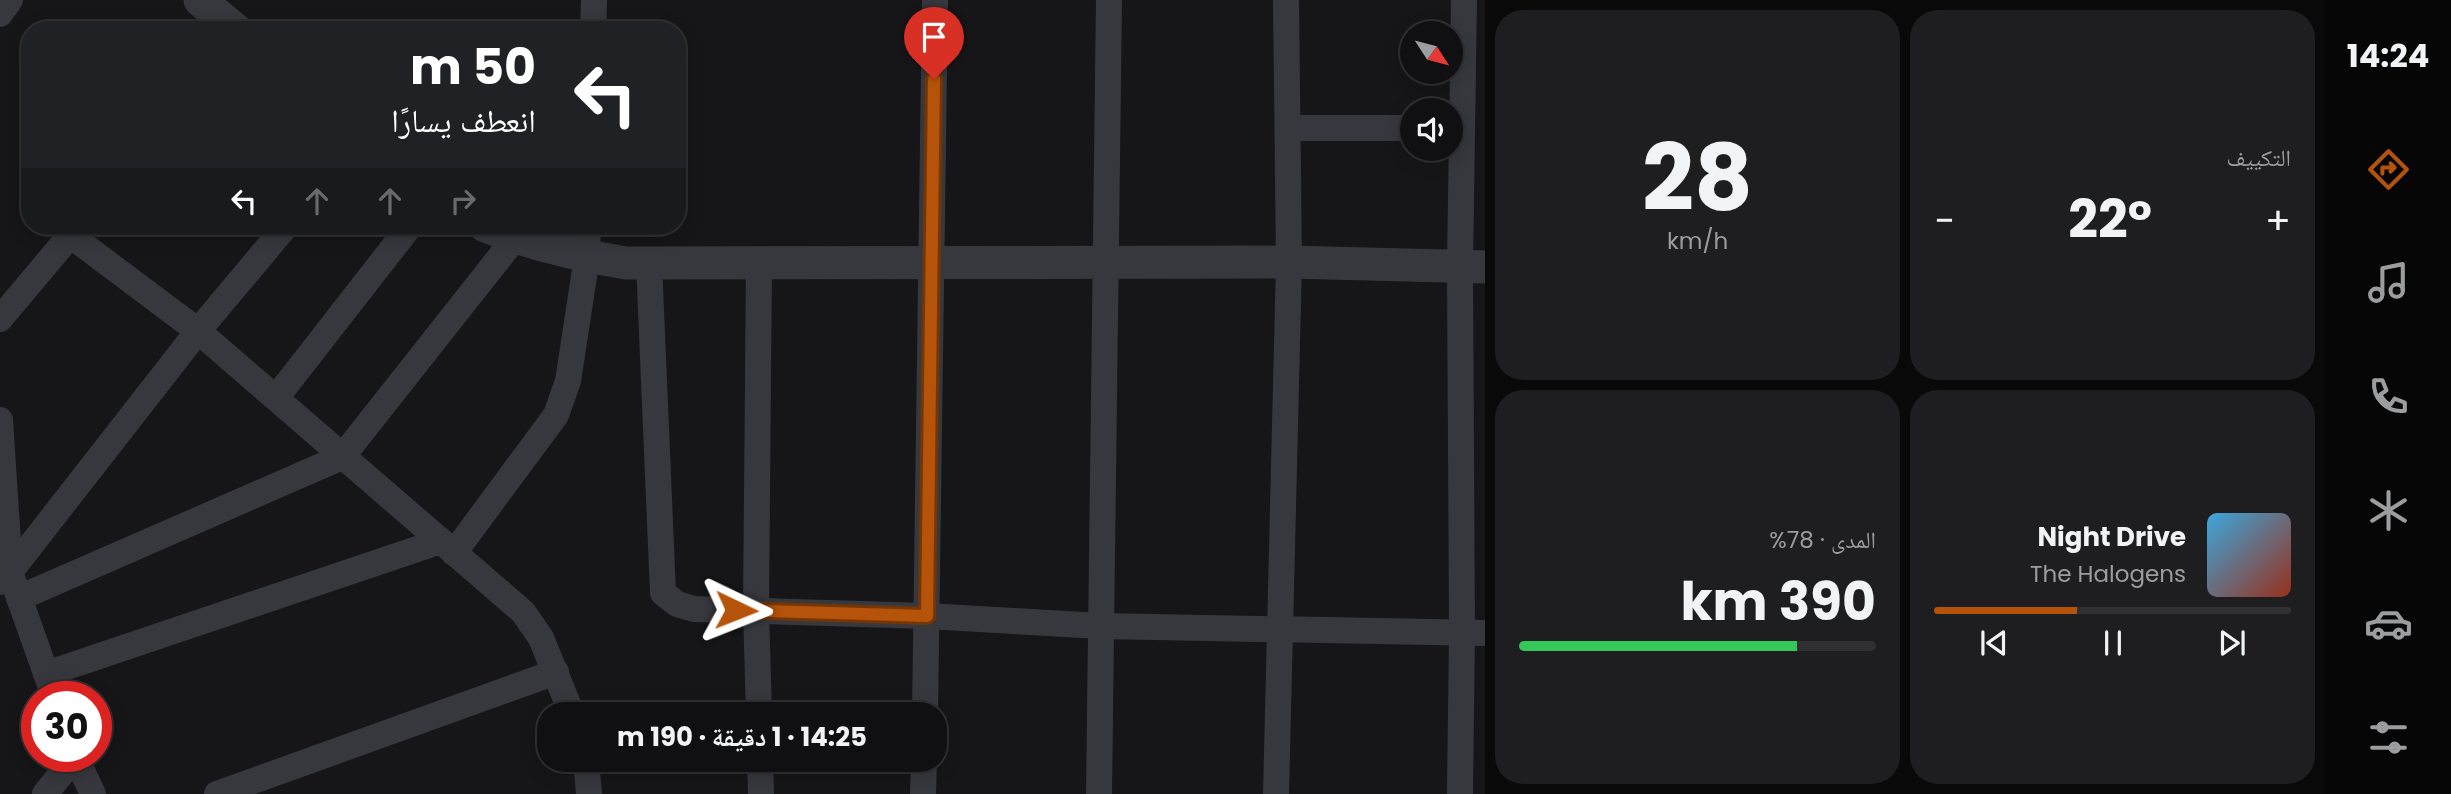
<!DOCTYPE html>
<html lang="ar">
<head>
<meta charset="utf-8">
<style>
	:root { --surface:#101012; --page:#1e1e20; --text:#f1f3f6; --muted:#9c9d9f; --line:#303032; --accent:#b45309 }
	body { margin:0; font-family:Poppins,"Noto Naskh Arabic",sans-serif; background:var(--page); color:var(--text); direction:rtl; height:100vh; display:flex; flex-direction:column; font-size:26px; white-space:nowrap }
	* { box-sizing:border-box; margin:0 }
	p { font-size:23px; color:var(--muted) }
	.icon { flex:none; width:38px; height:38px; fill:none; stroke:currentColor; stroke-width:2; stroke-linecap:round; stroke-linejoin:round }
	.map { position:relative; flex:1; overflow:hidden; direction:ltr }
	.drawer { display:flex; flex-direction:column; gap:10px; padding:10px; background:#09090a; width:840px }
	.drawer>* { flex:none }
	.banner { position:absolute; left:21px; top:21px; width:665px; height:214px; border-radius:28px; box-shadow:0 4px 18px #0003,0 0 0 2px var(--line); direction:rtl; background:#202124; color:#fff; overflow:hidden }
	.needle { width:46px; rotate:126deg }
	.controls { position:absolute; left:1400px; top:21px; display:grid; gap:14px }
	.controls a { display:grid; place-items:center; width:63px; height:63px; border-radius:50%; background:var(--surface); box-shadow:0 4px 18px #0003,0 0 0 2px var(--line); font-size:35px }
	.speed { position:absolute; left:21px; top:681px; display:flex; gap:14px; font-size:35px; font-weight:700; text-align:center }
	.speed>* { display:grid; place-content:center; width:91px; height:91px; border-radius:50%; background:var(--surface); box-shadow:0 4px 18px #0003,0 0 0 2px var(--line); line-height:1 }
	.speed .limit { border:10px solid #d22; background:#fff; color:#111 }
	.pin { position:absolute; display:grid; place-items:center; width:60px; height:60px; color:#fff; margin:-72px -30px; border-radius:50% 50% 50% 0; rotate:-45deg; box-shadow:0 0 7px #0007 }
	.pin .icon { rotate:45deg }
	.me { position:absolute; width:77px; margin:-38px; rotate:92deg; stroke-linejoin:round; filter:drop-shadow(0 0 5px #0008) }
	.turn { display:flex; align-items:center; gap:24px; height:147px; padding:0 35px; font-size:32px }
	.turn .icon { width:91px; height:91px; stroke-width:2.5 }
	.turn b { display:block; font-size:49px; line-height:60px }
	.lanes { display:flex; align-items:center; height:66px; padding:0 35px; background:#0003; justify-content:center; gap:35px; direction:ltr }
	.lanes .off { opacity:.35 }
	.big { font-size:52px; font-weight:700; line-height:1.1 }
	.drawer .card { flex:1; display:flex; flex-direction:column; justify-content:center; gap:10px; min-width:0; padding:0 24px; border-radius:28px; background:var(--page) }
	.drawer .dial { align-items:center; gap:0 }
	.dial b { font-size:91px; line-height:1 }
	.song { display:flex; align-items:center; gap:21px }
	.cover { width:84px; height:84px; border-radius:10px; background:linear-gradient(135deg,hsl(200 70% 55%),hsl(10 70% 35%)) }
	.played { height:7px; border-radius:4px; background:linear-gradient(90deg,var(--accent) 40%,var(--line) 40%) }
	.keys { display:flex; justify-content:space-around; direction:ltr }
	.heat { display:flex; justify-content:space-between; align-items:center; font-size:38px; direction:ltr }
	.charge { height:10px; border-radius:5px; background:linear-gradient(90deg,#34c759 78%,var(--line) 0) }
	.drawer .tiles { flex:1; display:grid; gap:10px; grid-template-columns:repeat(2,1fr) }
	.trip { position:absolute; left:537px; top:702px; width:410px; height:70px; border-radius:28px; background:var(--surface); box-shadow:0 4px 18px #0003,0 0 0 2px var(--line); font-weight:700; line-height:70px; text-align:center; direction:rtl }
	main { display:flex; flex:1; min-height:0 }
	.dock { display:flex; flex-direction:column; width:126px; justify-content:space-around; align-items:center; background:#060607; color:var(--muted) }
	.dock .icon { width:49px; height:49px }
	.dock .active { color:var(--accent) }
	.dock b { font-size:32px; color:var(--text) }
	.map>svg:first-child { display:block }
</style>
</head>
<body>
<main>
<nav class="dock">
<b>14:24</b>
<svg class="icon active" aria-label="directions" viewBox="0 0 24 24"><path d="M12 3l9 9-9 9-9-9zM9 14v-3h6M13 9l2 2-2 2"/></svg>
<svg class="icon" aria-label="music" viewBox="0 0 24 24"><path d="M9 18V5l10-2v13"/><circle cx="6" cy="18" r="3"/><circle cx="16" cy="16" r="3"/></svg>
<svg class="icon" aria-label="phone" viewBox="0 0 24 24"><path d="M5 4h4l2 5-3 2q2 4 5 5l2-3 5 2v4C11 20 4 13 5 4z"/></svg>
<svg class="icon" aria-label="climate" viewBox="0 0 24 24"><path d="M12 3v18M4 7l16 10M4 17L20 7"/></svg>
<svg class="icon" aria-label="car" viewBox="0 0 24 24"><path d="M5 17H2v-5l4-1 3-4h7l3 4 3 1v5h-3M9 17h6M6 11h13"/><circle cx="7" cy="17" r="2"/><circle cx="17" cy="17" r="2"/></svg>
<svg class="icon" aria-label="filters" viewBox="0 0 24 24"><path d="M4 7h16M4 17h16"/><circle cx="9" cy="7" r="2"/><circle cx="15" cy="17" r="2"/></svg>
</nav>
<section class="drawer">
<div class="tiles">
<div class="card"><p>التكييف</p>
<div class="heat"><a>−</a><b class="big">22°</b><a>+</a></div>
</div>
<div class="card dial"><b>28</b><p>km/h</p></div>
<div class="card">
<div class="song"><i class="cover"></i><div><b>Night Drive</b><p>The Halogens</p></div></div>
<div class="played"></div>
<div class="keys"><svg class="icon" aria-label="previous" viewBox="0 0 24 24"><path d="M18 5L8 12l10 7zM5 5v14"/></svg><svg class="icon" aria-label="pause" viewBox="0 0 24 24"><path d="M8 5v14M16 5v14"/></svg><svg class="icon" aria-label="next" viewBox="0 0 24 24"><path d="M6 5l10 7-10 7zM19 5v14"/></svg></div>
</div>
<div class="card"><p>المدى · 78%</p><b class="big">390 km</b><div class="charge"></div></div>
</div>
</section>
<div class="map">
<svg width="1485" height="794" viewBox="0 0 1485 794">
	<rect width="100%" height="100%" fill="#161618"/>
	<g fill="none" stroke-linecap="round" stroke-linejoin="round">
		<g stroke="#37383d" stroke-width="26">
			<polyline points="0,14 10,0"/>
			<polyline points="593,30 594,0"/>
			<polyline points="1288,128 1412,128"/>
			<polyline points="70,235 198,331 523,612 541,638 572,714"/>
			<polyline points="759,261 756,611 759,714"/>
			<polyline points="649,263 663,593 677,604 694,609 927,616 1100,626 1485,633"/>
			<polyline points="0,319 78,226"/>
			<polyline points="276,398 410,226"/>
			<polyline points="0,420 10,572 54,696"/>
			<polyline points="454,553 556,415 568,381 587,257 588,226"/>
			<polyline points="0,582 10,572 198,331 286,226"/>
			<polyline points="19,598 342,457 515,238"/>
			<polyline points="46,674 441,541"/>
			<polyline points="925,714 935,0"/>
			<polyline points="75,756 93,794"/>
			<polyline points="586,760 589,794"/>
			<polyline points="760,760 761,794"/>
			<polyline points="45,794 75,757"/>
			<polyline points="217,794 556,672"/>
			<polyline points="923,794 924,760"/>
			<polyline points="1099,794 1109,0"/>
			<polyline points="1276,794 1289,262 1286,0"/>
			<polyline points="1460,794 1462,632 1460,267 1464,0"/>
		</g>
		<g stroke="#37383d" stroke-width="33">
			<polyline points="200,0 236,30"/>
			<path d="M485,226C530,244 577,255 626,263L1289,262L1485,267"/>
		</g>
	</g>
	<g fill="none" stroke-linecap="round" stroke-linejoin="round">
		<defs>
			<polyline id="route" points="736,610 927,616 934,79"/>
		</defs>
		<use href="#route" stroke="#753606" stroke-width="18"/>
		<use href="#route" stroke="#b45309" stroke-width="12"/>
	</g>
</svg>
<div class="controls">
<a><svg class="needle" viewBox="-14 -14 28 28"><path d="M0-13l5 13h-10z" fill="#e53935"/><path d="M0 13l5-13h-10z" fill="#9c9d9f"/></svg></a>
<a><svg class="icon" aria-label="sound" viewBox="0 0 24 24"><path d="M4 9h4l5-4v14l-5-4H4zM17 9q2 3 0 6"/></svg></a>
</div>
<div class="speed"><div class="limit">30</div></div>
<div class="pin" style="left:934px;top:79px;background:#d93025"><svg class="icon" aria-label="arrive" viewBox="0 0 24 24"><path d="M6 21V4h12l-3 4 3 4H6"/></svg></div>
<svg class="me" style="left:736px;top:610px" viewBox="-20 -20 40 40"><path d="M0-17L14 15 0 8-14 15z" fill="#b45309" stroke="#fff" stroke-width="4"/></svg>
<div class="trip">14:25 · 1 دقيقة · 190 m</div>
<div class="banner">
<div class="turn"><svg class="icon" aria-label="left" viewBox="0 0 24 24"><path d="M17 20v-9H6M10 6l-5 5 5 5"/></svg><div><b>50 m</b>انعطف يسارًا</div></div>
<div class="lanes"><svg class="icon" aria-label="left" viewBox="0 0 24 24"><path d="M17 20v-9H6M10 6l-5 5 5 5"/></svg><svg class="icon off" aria-label="ahead" viewBox="0 0 24 24"><path d="M12 20V5M6 11l6-6 6 6"/></svg><svg class="icon off" aria-label="ahead" viewBox="0 0 24 24"><path d="M12 20V5M6 11l6-6 6 6"/></svg><svg class="icon off" aria-label="right" viewBox="0 0 24 24"><path d="M7 20v-9h11M14 6l5 5-5 5"/></svg></div>
</div>
</div>
</main>
</body>
</html>
